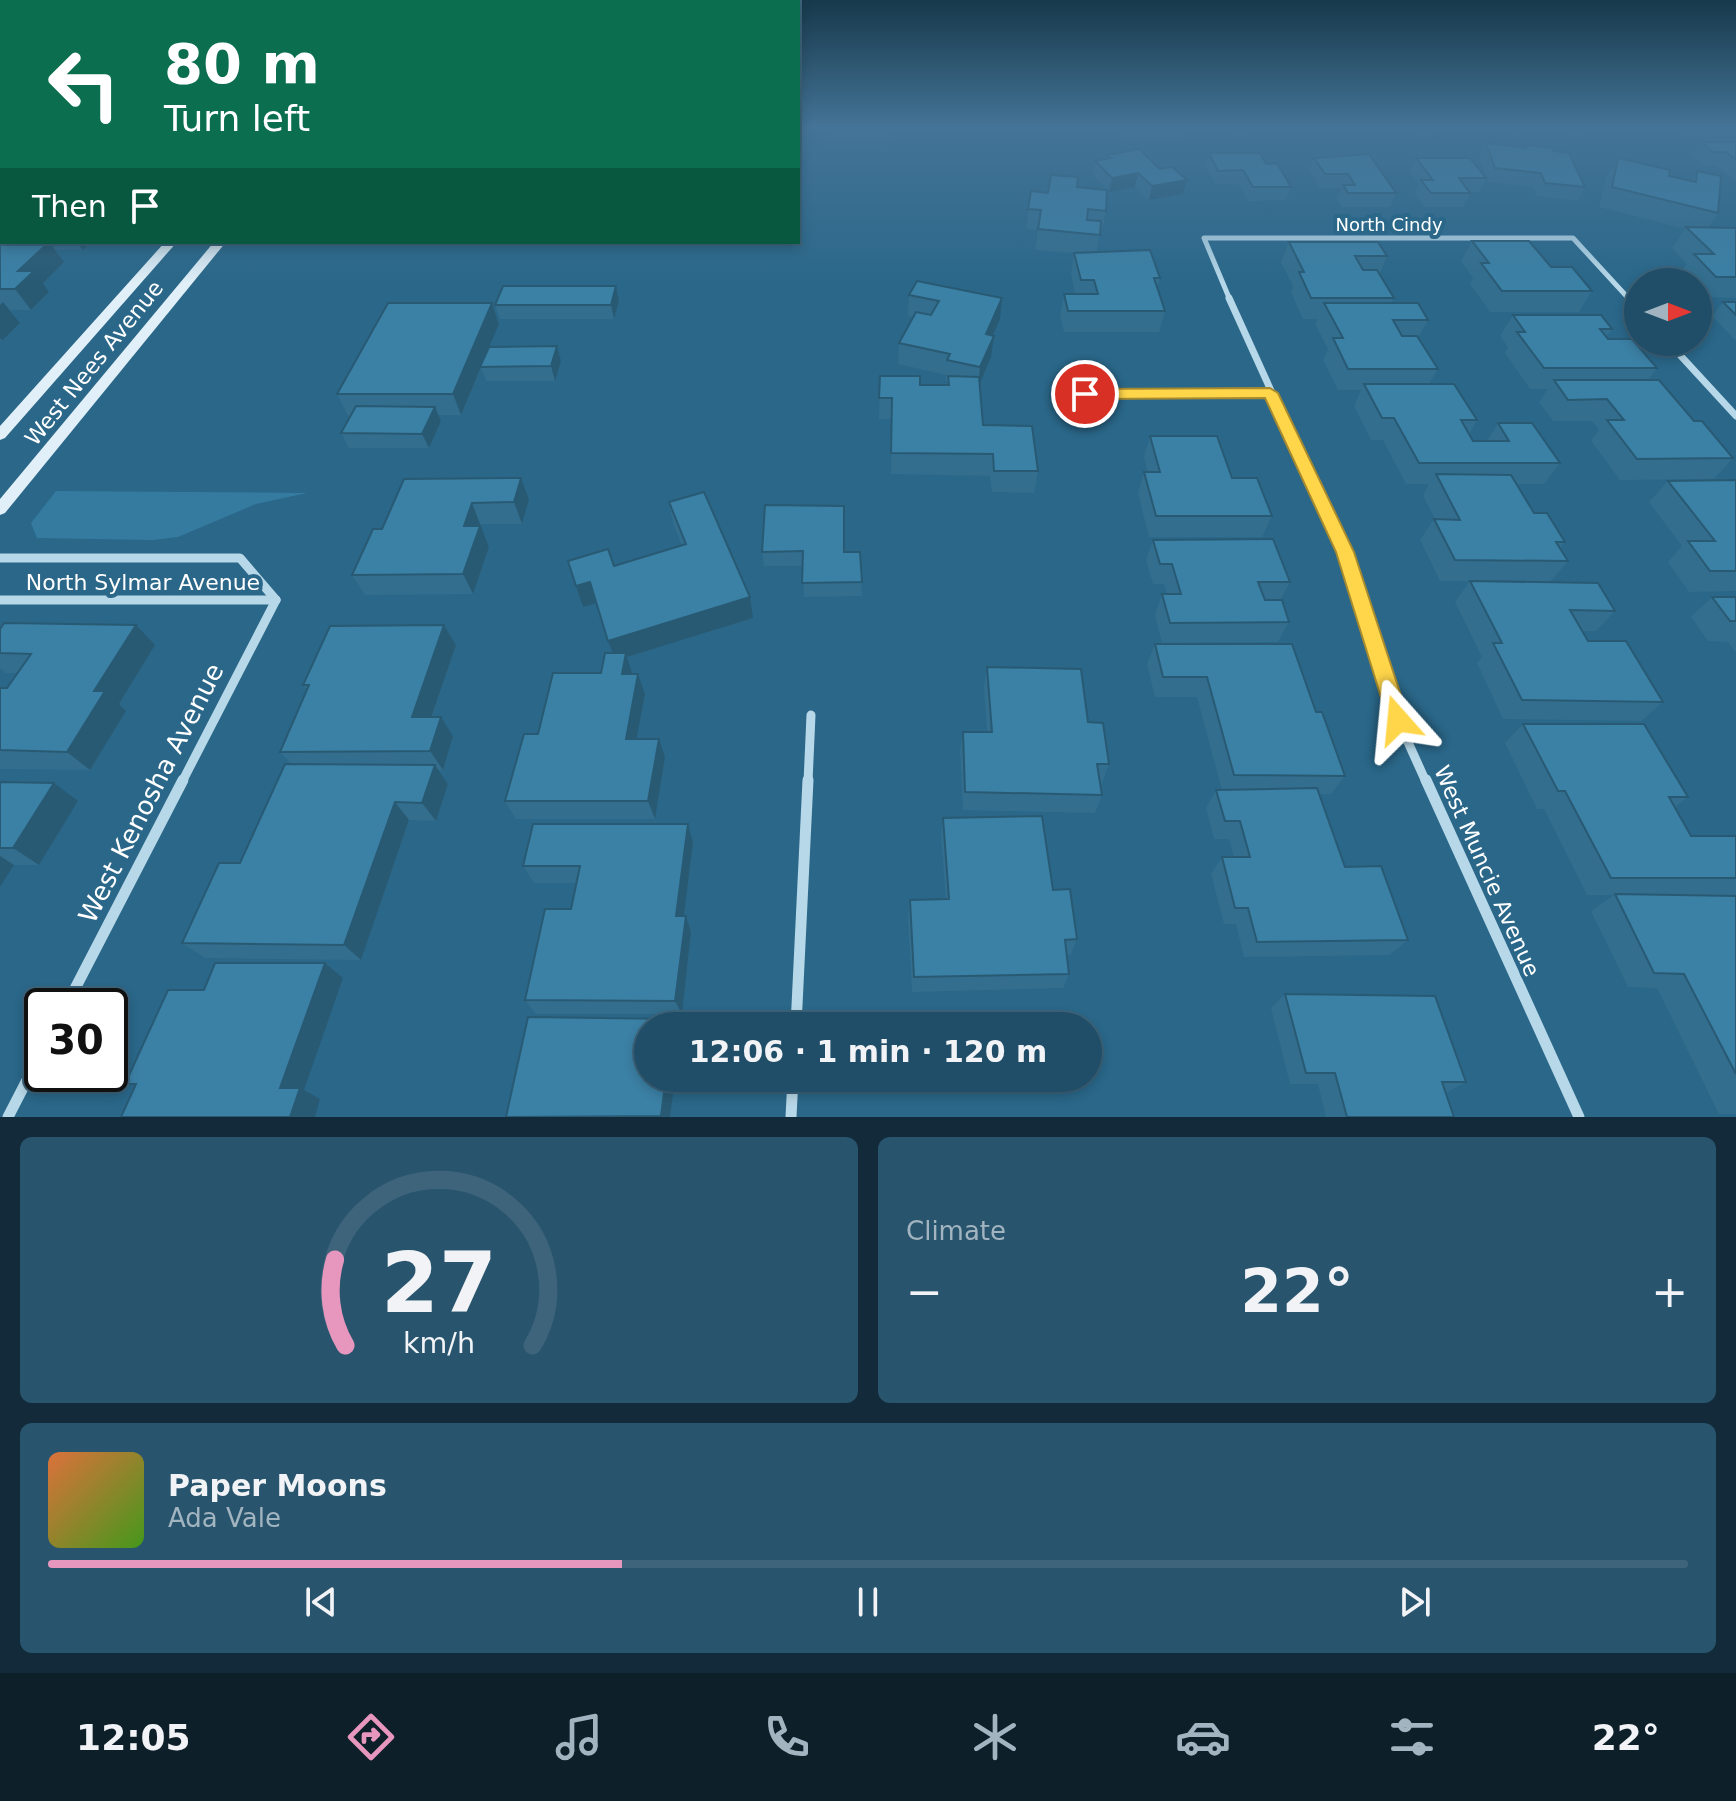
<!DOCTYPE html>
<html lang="en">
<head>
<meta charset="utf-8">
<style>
	:root { --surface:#204d67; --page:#28546d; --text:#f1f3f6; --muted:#a2b4c0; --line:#3d647b; --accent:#e797bd }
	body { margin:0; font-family:"DejaVu Sans",sans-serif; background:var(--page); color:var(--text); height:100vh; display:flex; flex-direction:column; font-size:30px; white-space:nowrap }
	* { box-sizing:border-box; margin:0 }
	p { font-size:26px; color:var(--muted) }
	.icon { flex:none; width:44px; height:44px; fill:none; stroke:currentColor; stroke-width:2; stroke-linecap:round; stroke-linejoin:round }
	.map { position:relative; height:1117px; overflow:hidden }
	.drawer { display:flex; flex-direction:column; gap:20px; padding:20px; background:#122a39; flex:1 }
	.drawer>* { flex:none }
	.banner { position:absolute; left:0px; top:0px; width:800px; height:244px; box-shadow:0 4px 12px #0003,0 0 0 2px var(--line); background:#0b6e4f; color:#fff; overflow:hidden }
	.needle { width:52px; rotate:90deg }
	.fabs { position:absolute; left:1624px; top:268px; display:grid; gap:16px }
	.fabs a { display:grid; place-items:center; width:88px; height:88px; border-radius:50%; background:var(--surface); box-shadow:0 4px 12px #0003,0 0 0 2px var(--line); font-size:40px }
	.speed { position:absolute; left:24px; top:988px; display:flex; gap:16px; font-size:40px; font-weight:700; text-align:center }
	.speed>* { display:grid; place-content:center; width:104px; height:104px; border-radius:50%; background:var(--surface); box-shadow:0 4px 12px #0003,0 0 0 2px var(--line); line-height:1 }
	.speed .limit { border:4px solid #111; border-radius:12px; background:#fff; color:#111 }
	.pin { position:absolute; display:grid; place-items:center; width:68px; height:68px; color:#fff; margin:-34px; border:4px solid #fff; border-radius:50%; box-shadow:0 2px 8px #0007 }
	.me { position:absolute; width:88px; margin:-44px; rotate:342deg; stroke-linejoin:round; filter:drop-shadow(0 0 6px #0008) }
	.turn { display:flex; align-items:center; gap:28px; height:168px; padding:0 32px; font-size:36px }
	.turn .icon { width:104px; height:104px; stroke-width:2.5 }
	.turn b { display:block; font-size:56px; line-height:68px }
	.then { display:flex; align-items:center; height:76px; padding:0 32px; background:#0003; gap:16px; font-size:30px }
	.big { font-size:60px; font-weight:700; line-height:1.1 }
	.drawer .tile { flex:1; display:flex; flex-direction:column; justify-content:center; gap:12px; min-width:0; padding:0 28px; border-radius:12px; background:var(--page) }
	.drawer .dial { align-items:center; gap:0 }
	.dial svg { height:208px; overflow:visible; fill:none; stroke:var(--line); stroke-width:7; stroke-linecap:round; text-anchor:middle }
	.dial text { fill:var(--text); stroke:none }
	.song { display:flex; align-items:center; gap:24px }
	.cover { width:96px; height:96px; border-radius:12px; background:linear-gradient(135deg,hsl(20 70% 55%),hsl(100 70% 35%)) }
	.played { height:8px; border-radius:4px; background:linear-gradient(90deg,var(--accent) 35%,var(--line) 35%) }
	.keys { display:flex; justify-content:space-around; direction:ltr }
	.heat { display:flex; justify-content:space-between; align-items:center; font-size:44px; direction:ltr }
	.drawer .tiles { flex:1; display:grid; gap:20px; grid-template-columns:1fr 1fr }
	.tile:last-child { grid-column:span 2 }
	.trip { position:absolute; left:634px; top:1012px; width:468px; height:80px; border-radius:40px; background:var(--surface); box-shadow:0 4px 12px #0003,0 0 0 2px var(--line); font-weight:700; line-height:80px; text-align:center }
	.dock { display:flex; height:128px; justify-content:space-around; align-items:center; background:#0d1f29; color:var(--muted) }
	.dock .icon { width:56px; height:56px }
	.dock .selected { color:var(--accent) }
	.dock b { font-size:36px; color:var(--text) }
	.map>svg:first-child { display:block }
</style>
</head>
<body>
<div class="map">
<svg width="1736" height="1117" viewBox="0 0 1736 1117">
	<rect width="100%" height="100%" fill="#2a6789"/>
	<polygon fill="#357ba0" points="56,491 307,493 256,504 178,537 153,540 37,538 31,523"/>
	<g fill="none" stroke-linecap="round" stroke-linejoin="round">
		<polyline stroke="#b7d8e8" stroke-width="5" points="1230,300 1204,238 1573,238 1630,300"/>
		<g stroke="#b7d8e8" stroke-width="7">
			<polyline points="1229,298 1327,514"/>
			<polyline points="1628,298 1638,309"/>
			<polyline points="1668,342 1736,416"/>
			<polyline points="1085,394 1270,393"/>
		</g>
		<g stroke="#b7d8e8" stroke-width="9">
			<polyline points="1326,512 1345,552 1398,720 1426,782"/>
			<polyline points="0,558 240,558 276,600"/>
			<polyline points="0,600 276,600"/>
			<polyline points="182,782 276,600"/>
			<polyline points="808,782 811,715"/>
		</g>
		<g stroke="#b7d8e8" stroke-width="11">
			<polyline points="1426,780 1579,1117"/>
			<polyline points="66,1006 183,780"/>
			<polyline points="796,1026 808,780"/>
			<polyline points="8,1117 42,1051"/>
			<polyline points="791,1117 793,1078"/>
		</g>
		<g fill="#e1f0f8" fill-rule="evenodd">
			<polygon points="165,242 177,242 5,438 0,440 0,426"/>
			<polygon points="214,242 226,242 5,513 0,515 0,499"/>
		</g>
	</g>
	<g fill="#336e8e">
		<polygon points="824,127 895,127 895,144 826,146"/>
		<polygon points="1115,127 1188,127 1189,129 1186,143 1121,143"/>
		<polygon points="1204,127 1276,127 1249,141 1217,128 1211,131"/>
		<polygon points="1394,127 1447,127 1430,140"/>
		<polygon points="1497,127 1610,127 1602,141 1584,144 1562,130 1559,130 1555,138 1520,143"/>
		<polygon points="1680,127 1736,127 1736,182 1716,165 1704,165 1693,155 1702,142 1687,142 1677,133 1680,128"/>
		<polygon points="1486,143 1524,147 1525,145 1554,151 1585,187 1577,201 1537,196 1533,187 1488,182 1479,157"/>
		<polygon points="1209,153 1266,164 1291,187 1286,200 1248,201 1239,184 1215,184 1205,166"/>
		<polygon points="1107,155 1160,169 1187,180 1183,194 1149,200 1135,187 1109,192 1093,175 1095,161 1106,159"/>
		<polygon points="1314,158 1396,193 1390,207 1342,207 1337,199 1342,188 1320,188 1309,171"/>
		<polygon points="1416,158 1486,178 1479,192 1469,192 1470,193 1463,207 1424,207 1415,193 1419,184 1410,172"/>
		<polygon points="1618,158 1669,176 1691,181 1697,171 1718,213 1708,228 1736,228 1736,298 1700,297 1698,295 1698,282 1686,282 1679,275 1687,264 1672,248 1685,229 1599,207 1606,178"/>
		<polygon points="1077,187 1106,211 1102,231 1100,231 1097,252 1160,278 1157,289 1165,311 1159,332 1064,332 1060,315 1064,294 1075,294 1071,274 1074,253 1035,250 1038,230 1026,229 1031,191 1048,193"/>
		<polygon points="2,228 2,242 91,242 83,250 55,250 64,262 43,283 49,292 31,310 10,310 20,323 2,341 0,341 0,230"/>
		<polygon points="1472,241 1592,291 1579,312 1490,312 1470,284 1473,278 1461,261"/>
		<polygon points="1289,242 1387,256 1380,274 1394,298 1391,303 1428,320 1418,338 1438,369 1429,384 1477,420 1469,434 1473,441 1487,441 1498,423 1560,463 1544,484 1517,484 1534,513 1565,542 1560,548 1568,561 1550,582 1440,581 1420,540 1434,519 1435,519 1423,495 1429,484 1406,484 1383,440 1371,440 1354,406 1361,390 1338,390 1323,360 1328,349 1315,324 1318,319 1303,319 1291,293 1293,286 1281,262"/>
		<polygon points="917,281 1000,319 992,335 991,357 980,384 983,425 1038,471 1034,493 992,492 990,476 891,474 892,419 879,419 880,376 920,385 947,385 948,382 946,381 946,375 898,364 899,343 913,317 908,316 909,295"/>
		<polygon points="616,286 619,301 614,319 500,319 495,305"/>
		<polygon points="1723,302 1736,302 1736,341 1712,316"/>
		<polygon points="492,303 499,324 490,347 557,346 561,361 555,381 486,381 481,368 461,415 438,415 441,421 429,448 349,448 341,433 351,416 348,416 337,394"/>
		<polygon points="1513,315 1612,329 1606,337 1608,339 1657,368 1648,380 1733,458 1714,479 1620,480 1591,441 1599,430 1592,421 1553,421 1539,402 1548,389 1530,389 1505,353 1508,347 1500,336"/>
		<polygon points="1150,436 1272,516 1262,537 1149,537 1138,493 1144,472 1148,472 1144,457"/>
		<polygon points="521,478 529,499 522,524 481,524 480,527 489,547 473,594 365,595 352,575 382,529"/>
		<polygon points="1736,480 1736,591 1689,592 1668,562 1682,546 1649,502 1668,481"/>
		<polygon points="669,502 753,618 627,657 632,674 645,694 636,739 659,739 665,757 655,819 516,819 505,801 538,734 601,673 612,653 596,603 583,607 614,566 682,545 673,523"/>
		<polygon points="765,505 845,552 860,552 862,596 804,597 803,566 764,566 762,552"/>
		<polygon points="1153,540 1290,582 1280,600 1289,622 1278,642 1162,643 1155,615 1162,594 1167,594 1164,584 1153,584 1146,560"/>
		<polygon points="1470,581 1615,611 1596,631 1582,631 1588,641 1663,702 1641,721 1503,719 1477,663 1482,657 1455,602"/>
		<polygon points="1712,597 1736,597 1736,653 1728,642 1708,641 1691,617"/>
		<polygon points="444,625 456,645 432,717 441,717 453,736 443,770 438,770 448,784 436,821 409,820 361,960 205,958 182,943 240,863 291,764 280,752 307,690 303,685"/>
		<polygon points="0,629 155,645 119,704 126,711 90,770 0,769 0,688 7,688 18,673 6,673 0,668"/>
		<polygon points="1155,644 1316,712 1345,776 1331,794 1319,794 1345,867 1408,940 1390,955 1244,957 1236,924 1224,924 1211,874 1222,857 1234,857 1229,839 1214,839 1206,808 1216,790 1222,790 1197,697 1155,697 1147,664"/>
		<polygon points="987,667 1088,722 1109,764 1102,783 1100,783 1102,795 1095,813 963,810 960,751 963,732 987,732 984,687"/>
		<polygon points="1523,724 1688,797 1675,807 1691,836 1736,836 1736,895 1647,895 1736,896 1736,1114 1719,1114 1657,988 1628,987 1591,911 1614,895 1587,895 1544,809 1537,809 1505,743"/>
		<polygon points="0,782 78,801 39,865 14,865 0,887"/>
		<polygon points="943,818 1053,890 1077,939 1071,954 1067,955 1069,974 1063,988 912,992 908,916 910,900 946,899 941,835"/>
		<polygon points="688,824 693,842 684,916 686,916 691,932 682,1014 536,1014 525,1000 571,909 576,883 534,883 523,866"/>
		<polygon points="1285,994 1466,1082 1446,1093 1454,1117 1326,1117 1318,1084 1290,1084 1271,1008"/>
	</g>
	<g fill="#295a74">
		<polygon points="1255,127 1276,127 1249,141 1253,128"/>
		<polygon points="1435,127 1447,127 1430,140"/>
		<polygon points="1528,127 1563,127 1562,130 1559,130 1555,138 1520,143"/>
		<polygon points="1593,127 1610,127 1602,141 1584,144"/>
		<polygon points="1138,173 1135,187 1109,192 1112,178"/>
		<polygon points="1187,180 1183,194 1149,200 1152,186"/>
		<polygon points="49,242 64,262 43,283 49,292 31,310 15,289 18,271"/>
		<polygon points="77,242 91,242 83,250"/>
		<polygon points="616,286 619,301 614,319 611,305"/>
		<polygon points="1002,298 1000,319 984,355 986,334"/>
		<polygon points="3,302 20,323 2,341 0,338 0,305"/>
		<polygon points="492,303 499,324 461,415 453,394"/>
		<polygon points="994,336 991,357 978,388 980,367"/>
		<polygon points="557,346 561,361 555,381 551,366"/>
		<polygon points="435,407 441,421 429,448 422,434"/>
		<polygon points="521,478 529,499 522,524 514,502"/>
		<polygon points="472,503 489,547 473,594 463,574 464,526"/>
		<polygon points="590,582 597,603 583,607 576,586"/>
		<polygon points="750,597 753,618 627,657 632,673 628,694 608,641"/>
		<polygon points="136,625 155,645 119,704 126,711 90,770 67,752 94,691"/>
		<polygon points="444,625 456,645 425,736 412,717"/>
		<polygon points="638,674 645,694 633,757 626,739"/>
		<polygon points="441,717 453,736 443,770 430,751"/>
		<polygon points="659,739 665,757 655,819 648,801"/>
		<polygon points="435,765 448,784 436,821 422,803"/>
		<polygon points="54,783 78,801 39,865 13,848"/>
		<polygon points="395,802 409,820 361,960 344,945"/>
		<polygon points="688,824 693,842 682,932 676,916"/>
		<polygon points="0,856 14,865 0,887"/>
		<polygon points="686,916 691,932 682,1014 675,1001"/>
		<polygon points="325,963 343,978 304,1090 320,1099 315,1117 290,1117 280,1088"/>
		<polygon points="666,1078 675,1078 670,1117 662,1117"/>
	</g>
	<g fill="#3b80a5" stroke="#295a74" stroke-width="2">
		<polygon points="1123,127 1188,127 1189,129 1124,129"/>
		<polygon points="1694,127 1736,127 1736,129 1695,129"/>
		<polygon points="1702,142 1736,142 1736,160 1726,152 1713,152"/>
		<polygon points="1486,143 1526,148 1525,145 1552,148 1554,151 1569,153 1585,187 1545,183 1541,173 1495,168"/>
		<polygon points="1139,149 1160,169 1172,167 1187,180 1152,186 1138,173 1112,178 1095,161 1111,158 1107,155"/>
		<polygon points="1209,153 1260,153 1266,164 1277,163 1291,187 1253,187 1243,170 1218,171"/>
		<polygon points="1369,154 1396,193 1348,193 1343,185 1355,185 1348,174 1325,174 1314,158"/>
		<polygon points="1416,158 1470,158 1486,178 1459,178 1470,193 1431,193 1421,180 1433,180"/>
		<polygon points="1618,158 1670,170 1669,176 1696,182 1697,171 1721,176 1718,213 1612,187"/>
		<polygon points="1051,175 1078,177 1077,187 1107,190 1106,211 1088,209 1087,220 1101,221 1100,235 1038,229 1041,210 1028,209 1031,191 1048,193"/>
		<polygon points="1686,227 1736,228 1736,277 1716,277 1694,254 1714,254"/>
		<polygon points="0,241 49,242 18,271 34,271 15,289 0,289"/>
		<polygon points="1472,241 1529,241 1551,267 1572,267 1592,291 1502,291 1481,263 1489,263"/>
		<polygon points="1289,242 1378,242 1387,256 1355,256 1363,270 1377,270 1394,298 1311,298 1299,272 1304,272"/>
		<polygon points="1150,250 1160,278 1154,278 1165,311 1068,311 1064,294 1098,294 1094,280 1081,280 1074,253"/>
		<polygon points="917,281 1002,298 986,334 994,336 980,367 947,360 950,354 899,343 916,312 931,315 939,301 909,295"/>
		<polygon points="503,286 616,286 611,305 495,305"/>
		<polygon points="1723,302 1736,302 1736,315"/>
		<polygon points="388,303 492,303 453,394 337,394"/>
		<polygon points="1324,303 1418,303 1428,320 1393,320 1402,336 1417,336 1438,369 1348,369 1333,338 1343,338"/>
		<polygon points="1513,315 1601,315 1612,329 1600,329 1608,339 1632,339 1657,368 1544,368 1517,332 1525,332"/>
		<polygon points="557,346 551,366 480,367 489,347"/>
		<polygon points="880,376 920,376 920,385 949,385 948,376 979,377 983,425 1032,426 1038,471 994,471 993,454 891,453 892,398 879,398"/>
		<polygon points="1554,380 1659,380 1694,421 1702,421 1733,458 1637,459 1607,420 1624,420 1607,399 1568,400"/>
		<polygon points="1364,384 1454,384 1477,420 1461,420 1473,441 1509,441 1498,423 1532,423 1560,463 1419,463 1394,418 1382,418"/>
		<polygon points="356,406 435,407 422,434 341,433"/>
		<polygon points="1150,436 1217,436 1232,478 1257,478 1272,516 1156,516 1144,472 1160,472"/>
		<polygon points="1436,474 1511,475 1534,513 1547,513 1565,542 1556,542 1568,561 1455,560 1434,519 1460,520"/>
		<polygon points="521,478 514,502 472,503 464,526 480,526 463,574 352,575 373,529 382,529 404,479"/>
		<polygon points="1736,480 1736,571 1710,571 1688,541 1715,541 1668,481"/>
		<polygon points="704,492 750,597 608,641 590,582 576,586 568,561 608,549 614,566 686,544 669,502"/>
		<polygon points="765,505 844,506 844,552 860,552 862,582 802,583 803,551 762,552"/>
		<polygon points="1273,539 1290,582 1258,582 1265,600 1282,600 1289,622 1170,623 1162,594 1181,594 1172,564 1160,564 1153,540"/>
		<polygon points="1470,581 1598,583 1615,611 1570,610 1588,641 1626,641 1663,702 1522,700 1493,643 1502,643"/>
		<polygon points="1712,597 1736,597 1736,621 1730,621"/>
		<polygon points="4,623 136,625 94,691 105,691 67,752 0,750 0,688 7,688 31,654 0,653 0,629"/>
		<polygon points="444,625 412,717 441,717 430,751 280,752 309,685 303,685 330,626"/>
		<polygon points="1155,644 1292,644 1316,712 1322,712 1345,776 1234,775 1207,677 1163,677"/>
		<polygon points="605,653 626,653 622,674 638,674 626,739 659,739 648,801 505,801 524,734 538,734 553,673 601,673"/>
		<polygon points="987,667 1081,669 1088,722 1103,723 1109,764 1097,764 1102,795 965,792 963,732 992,732"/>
		<polygon points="1523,724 1644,724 1688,797 1669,797 1691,836 1736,836 1736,878 1611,878 1565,791 1558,791"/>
		<polygon points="285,764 435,765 422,803 395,802 344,945 182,943 219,863 240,863"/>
		<polygon points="0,782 54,783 13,848 0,848"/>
		<polygon points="1317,788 1345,867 1381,866 1408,940 1257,942 1248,908 1235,908 1222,857 1250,857 1240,821 1225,821 1216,790"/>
		<polygon points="1042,816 1053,890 1070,889 1077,939 1065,940 1069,974 914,977 910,900 949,899 943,818"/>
		<polygon points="533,824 688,824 676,916 686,916 675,1001 525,1000 545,909 571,909 580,866 523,866"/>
		<polygon points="1615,894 1736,896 1736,1074 1684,974 1654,973"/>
		<polygon points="215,963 325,963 280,1088 300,1088 290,1117 121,1117 136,1084 125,1084 168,990 204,990"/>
		<polygon points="1285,994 1435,996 1466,1082 1442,1082 1454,1117 1347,1117 1335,1073 1306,1073"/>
		<polygon points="528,1017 674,1019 673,1026 648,1026 648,1078 666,1078 661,1116 506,1117"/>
	</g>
	<linearGradient id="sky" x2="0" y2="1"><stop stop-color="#17394b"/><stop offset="0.45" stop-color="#447497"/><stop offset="1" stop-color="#447497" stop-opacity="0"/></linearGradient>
	<rect width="1736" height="284" fill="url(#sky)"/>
	<polygon fill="#ffd54a" stroke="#a68a30" stroke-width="2" points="1270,388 1278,393 1354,552 1409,720 1406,726 1398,729 1391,726 1388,720 1336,552 1265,398 1085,399 1078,394 1085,389"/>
	<g text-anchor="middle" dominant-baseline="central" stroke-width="8" stroke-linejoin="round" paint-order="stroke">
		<g font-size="18" fill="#fff" stroke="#2a6789">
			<text x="1389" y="224">North Cindy</text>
		</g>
		<g font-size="22" fill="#fff" stroke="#2a6789">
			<text transform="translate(94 363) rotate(-51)">West Nees Avenue</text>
			<text x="143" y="582">North Sylmar Avenue</text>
			<text transform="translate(1487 871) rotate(66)">West Muncie Avenue</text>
		</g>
		<g font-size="26" fill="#fff" stroke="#2a6789">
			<text transform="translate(151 793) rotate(-63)">West Kenosha Avenue</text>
		</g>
	</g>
</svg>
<div class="fabs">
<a><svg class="needle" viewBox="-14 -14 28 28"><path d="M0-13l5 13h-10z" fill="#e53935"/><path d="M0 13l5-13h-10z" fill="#a2b4c0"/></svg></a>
</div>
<div class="speed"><div class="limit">30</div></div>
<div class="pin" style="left:1085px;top:394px;background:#d93025"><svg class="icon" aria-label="arrive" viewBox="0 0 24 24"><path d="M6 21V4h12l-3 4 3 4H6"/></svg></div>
<svg class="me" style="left:1398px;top:720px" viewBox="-20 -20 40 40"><path d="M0-17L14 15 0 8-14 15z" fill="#ffd54a" stroke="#fff" stroke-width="4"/></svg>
<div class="trip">12:06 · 1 min · 120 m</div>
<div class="banner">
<div class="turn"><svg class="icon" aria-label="left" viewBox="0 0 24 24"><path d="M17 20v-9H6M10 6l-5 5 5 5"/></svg><div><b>80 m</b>Turn left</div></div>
<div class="then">Then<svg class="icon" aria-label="arrive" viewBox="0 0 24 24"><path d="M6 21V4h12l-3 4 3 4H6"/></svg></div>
</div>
</div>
<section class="drawer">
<div class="tiles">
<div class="tile dial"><svg viewBox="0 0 100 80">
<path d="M14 69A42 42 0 1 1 86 69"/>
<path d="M14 69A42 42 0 0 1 10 36" stroke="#e797bd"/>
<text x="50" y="56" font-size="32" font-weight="700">27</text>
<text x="50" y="72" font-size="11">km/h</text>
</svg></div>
<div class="tile"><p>Climate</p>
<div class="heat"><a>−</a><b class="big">22°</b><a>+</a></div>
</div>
<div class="tile">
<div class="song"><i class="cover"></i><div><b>Paper Moons</b><p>Ada Vale</p></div></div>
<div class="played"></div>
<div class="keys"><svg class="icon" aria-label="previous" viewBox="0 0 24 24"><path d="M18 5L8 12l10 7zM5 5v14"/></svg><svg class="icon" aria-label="pause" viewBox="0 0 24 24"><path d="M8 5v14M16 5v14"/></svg><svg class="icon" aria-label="next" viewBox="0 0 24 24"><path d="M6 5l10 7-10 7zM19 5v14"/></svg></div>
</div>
</div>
</section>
<nav class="dock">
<b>12:05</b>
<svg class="icon selected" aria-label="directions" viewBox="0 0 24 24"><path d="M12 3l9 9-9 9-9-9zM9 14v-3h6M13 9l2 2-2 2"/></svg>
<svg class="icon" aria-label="music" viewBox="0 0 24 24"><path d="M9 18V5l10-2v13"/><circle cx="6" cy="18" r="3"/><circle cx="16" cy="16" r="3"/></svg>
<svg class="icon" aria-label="phone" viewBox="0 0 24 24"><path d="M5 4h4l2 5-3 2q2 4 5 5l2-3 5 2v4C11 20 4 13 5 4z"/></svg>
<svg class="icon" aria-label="climate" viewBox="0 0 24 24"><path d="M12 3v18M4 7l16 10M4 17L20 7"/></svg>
<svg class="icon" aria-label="car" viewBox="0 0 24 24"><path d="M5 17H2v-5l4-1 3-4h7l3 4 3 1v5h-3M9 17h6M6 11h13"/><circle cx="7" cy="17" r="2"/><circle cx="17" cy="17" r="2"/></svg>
<svg class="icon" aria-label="filters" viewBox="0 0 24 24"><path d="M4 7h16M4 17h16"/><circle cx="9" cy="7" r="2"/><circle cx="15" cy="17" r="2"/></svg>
<b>22°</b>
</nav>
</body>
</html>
